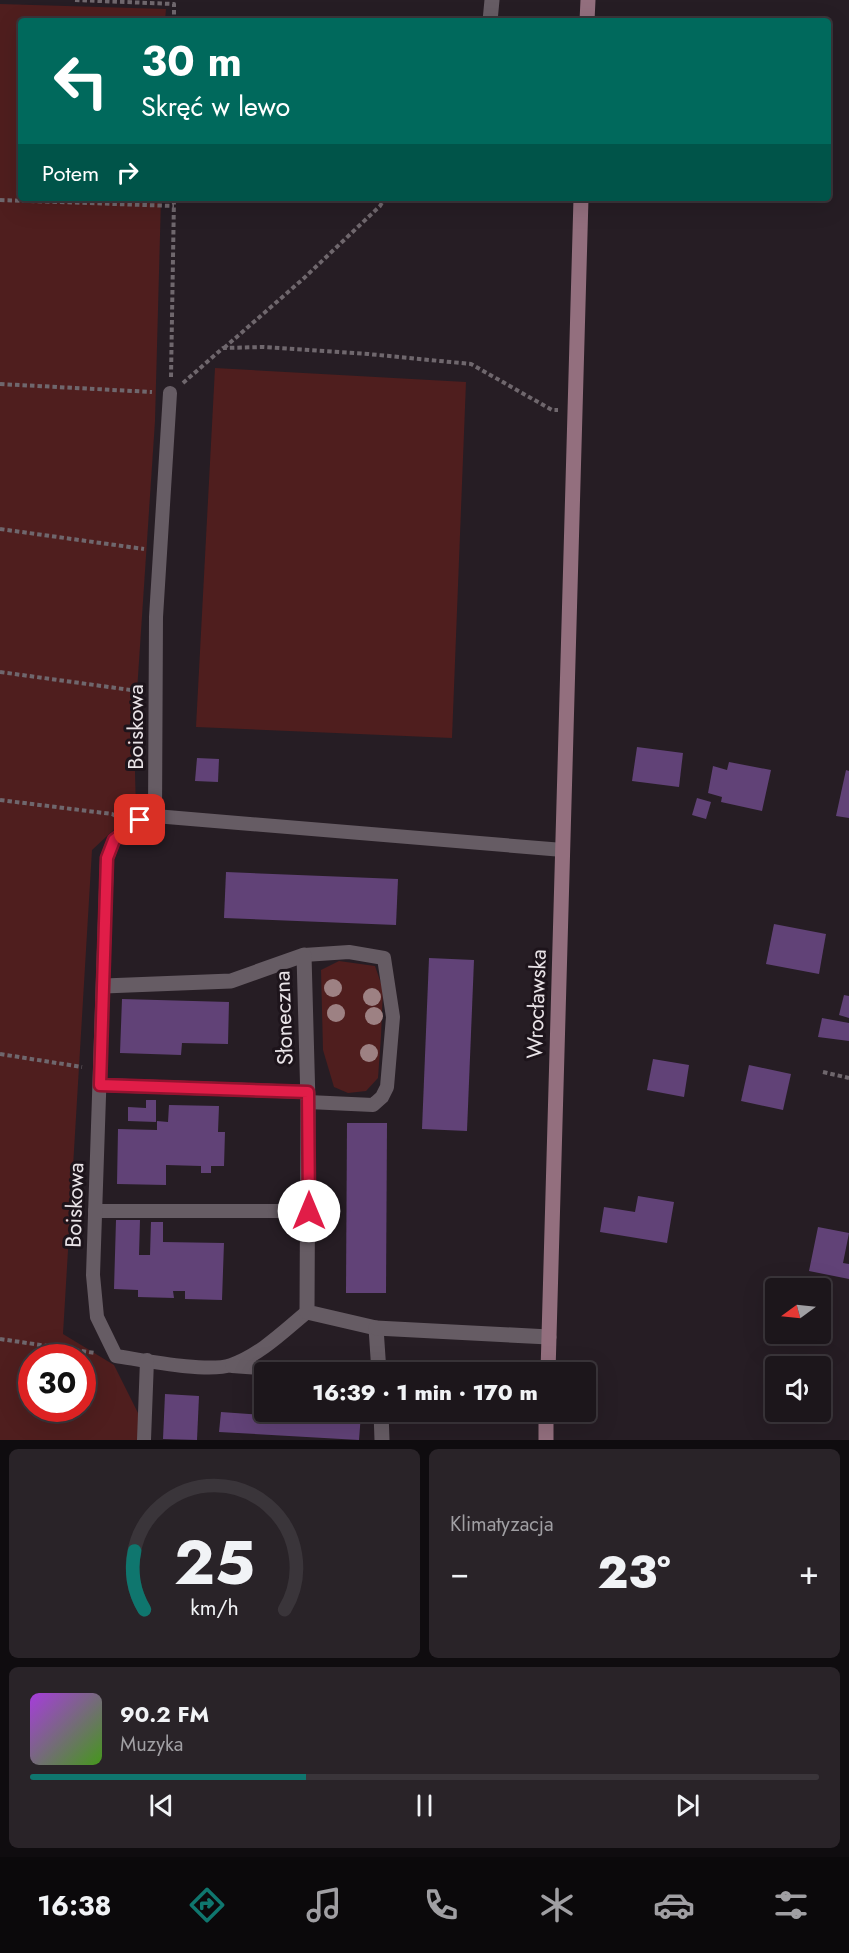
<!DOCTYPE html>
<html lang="pl">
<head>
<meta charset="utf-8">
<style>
	:root { --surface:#1c161b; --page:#292328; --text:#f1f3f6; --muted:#a09fa3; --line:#3a353a; --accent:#0f766e }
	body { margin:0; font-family:Jost,sans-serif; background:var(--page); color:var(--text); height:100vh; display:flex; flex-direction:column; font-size:22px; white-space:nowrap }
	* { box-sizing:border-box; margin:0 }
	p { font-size:20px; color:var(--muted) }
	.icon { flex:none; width:33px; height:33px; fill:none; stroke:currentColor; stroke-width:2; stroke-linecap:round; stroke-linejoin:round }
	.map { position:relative; height:1440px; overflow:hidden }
	.details { display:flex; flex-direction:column; gap:9px; padding:9px; background:#0f0c0f; flex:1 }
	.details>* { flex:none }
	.top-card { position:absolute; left:18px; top:18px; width:813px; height:183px; border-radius:6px; box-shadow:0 6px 24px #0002,0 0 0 2px var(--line); background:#00695c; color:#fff; overflow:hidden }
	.needle { width:39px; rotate:255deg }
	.buttons { position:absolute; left:765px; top:1278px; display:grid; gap:12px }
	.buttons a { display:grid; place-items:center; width:66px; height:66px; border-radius:6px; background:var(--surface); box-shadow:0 6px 24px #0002,0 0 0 2px var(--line); font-size:30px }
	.speed { position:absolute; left:18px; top:1344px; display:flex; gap:12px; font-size:30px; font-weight:700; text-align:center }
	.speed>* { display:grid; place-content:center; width:78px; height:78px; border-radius:50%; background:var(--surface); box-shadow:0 6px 24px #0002,0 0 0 2px var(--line); line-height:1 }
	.speed .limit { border:9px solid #d22; background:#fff; color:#111 }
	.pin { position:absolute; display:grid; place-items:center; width:51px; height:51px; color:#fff; margin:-26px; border-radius:12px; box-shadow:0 3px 9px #0006 }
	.me { position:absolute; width:66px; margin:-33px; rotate:0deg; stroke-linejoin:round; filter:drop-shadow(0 0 4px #0008) }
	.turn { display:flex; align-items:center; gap:21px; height:126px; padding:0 24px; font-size:27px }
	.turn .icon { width:78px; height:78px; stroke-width:2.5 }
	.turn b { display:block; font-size:42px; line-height:51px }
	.then { display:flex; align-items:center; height:57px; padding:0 24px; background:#0003; gap:12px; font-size:22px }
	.big { font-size:45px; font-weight:800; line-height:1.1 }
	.details .card { flex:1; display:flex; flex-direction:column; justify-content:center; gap:9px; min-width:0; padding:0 21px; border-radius:9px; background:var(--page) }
	.details .dial { align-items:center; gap:0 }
	.dial svg { height:156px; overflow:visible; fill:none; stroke:var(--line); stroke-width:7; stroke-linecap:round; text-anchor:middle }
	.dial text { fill:var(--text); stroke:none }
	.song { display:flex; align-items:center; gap:18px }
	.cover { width:72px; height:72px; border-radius:9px; background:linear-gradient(135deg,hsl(280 70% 55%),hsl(100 70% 35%)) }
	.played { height:6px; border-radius:3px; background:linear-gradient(90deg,var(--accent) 35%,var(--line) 35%) }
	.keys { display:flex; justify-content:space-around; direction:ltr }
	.heat { display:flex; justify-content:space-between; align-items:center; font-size:33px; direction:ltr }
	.details .tiles { flex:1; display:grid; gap:9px; grid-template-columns:1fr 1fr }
	.card:last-child { grid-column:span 2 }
	.trip { position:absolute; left:254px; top:1362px; width:342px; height:60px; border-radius:6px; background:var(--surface); box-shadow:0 6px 24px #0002,0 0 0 2px var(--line); font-weight:800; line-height:60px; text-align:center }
	.dock { display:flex; height:96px; justify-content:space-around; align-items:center; background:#0b090b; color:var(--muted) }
	.dock .icon { width:42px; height:42px }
	.dock .selected { color:var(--accent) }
	.dock b { font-size:27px; color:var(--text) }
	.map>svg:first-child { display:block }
</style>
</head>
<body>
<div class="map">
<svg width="849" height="1440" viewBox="0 0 849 1440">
	<rect width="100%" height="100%" fill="#261d24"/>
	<g fill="#4f1e1e" fill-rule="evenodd">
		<path d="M0,4L166,9L165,21H21V198H161L155,421L134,736L136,809L92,850L63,1334L114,1365L139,1415L138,1440H0ZM32,1358H82V1408H32Z"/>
		<polygon points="215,368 466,382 452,738 196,727"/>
		<polygon points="339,961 375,966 383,989 381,1036 378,1078 366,1091 348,1093 334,1087 323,1050 321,970"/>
	</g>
	<g fill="#614277">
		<polygon points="637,747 683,753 679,787 632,781"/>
		<polygon points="197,758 219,759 218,782 195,781"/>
		<polygon points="729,762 771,770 762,811 721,802 722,797 708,793 713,766 727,770"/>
		<polygon points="846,770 849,771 849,818 836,816"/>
		<polygon points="697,798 711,802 706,819 692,815"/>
		<polygon points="226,872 398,879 396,925 224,918"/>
		<polygon points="774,924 826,934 819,974 766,964"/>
		<polygon points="429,958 474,960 467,1131 422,1129"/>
		<polygon points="844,995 849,996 849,1018 839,1015"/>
		<polygon points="122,999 229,1002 228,1044 182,1043 181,1055 120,1053"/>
		<polygon points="822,1018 849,1023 849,1041 818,1037"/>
		<polygon points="653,1059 689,1065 684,1097 647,1090"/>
		<polygon points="749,1065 791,1074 783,1110 741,1101"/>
		<polygon points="146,1100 156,1100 156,1122 128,1121 128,1107 146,1108"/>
		<polygon points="169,1105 219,1106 218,1132 225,1132 224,1166 211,1166 211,1173 201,1173 201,1166 166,1165 166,1185 117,1184 118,1129 157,1130 157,1121 168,1122"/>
		<polygon points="347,1123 387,1123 386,1293 346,1293"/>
		<polygon points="638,1196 674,1202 667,1243 600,1232 604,1207 635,1212"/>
		<polygon points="116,1220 140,1220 139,1255 150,1255 151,1222 163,1222 163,1242 224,1243 222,1300 185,1299 185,1291 173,1291 174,1298 138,1297 138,1290 114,1289"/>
		<polygon points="818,1227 849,1233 843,1263 849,1264 849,1279 809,1271"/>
		<polygon points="392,1366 460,1368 460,1372 392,1372"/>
		<polygon points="165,1394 199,1396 197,1440 163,1439"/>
		<polygon points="221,1412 336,1420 338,1412 361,1414 359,1440 219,1432"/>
		<polygon points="390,1412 458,1412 457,1417 390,1414"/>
	</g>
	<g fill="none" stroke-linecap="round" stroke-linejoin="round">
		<g stroke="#6f676d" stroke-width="4" stroke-dasharray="4.5 3" stroke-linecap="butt">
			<polyline points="75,0 174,4 174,21"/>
			<polyline points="0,200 174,206"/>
			<polyline points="224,348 303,279 380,206 385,198"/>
			<polyline points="171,377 174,198"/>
			<polyline points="183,383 223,348 264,347 368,354 471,364 552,410 558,410"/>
			<polyline points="0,384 152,392"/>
			<polyline points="0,529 144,549"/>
			<polyline points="0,672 138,691"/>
			<polyline points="0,800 112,814 118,817"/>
			<polyline points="0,1054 82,1067"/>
			<polyline points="823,1072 849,1078"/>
			<polyline points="0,1339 95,1353"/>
		</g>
		<g stroke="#665c64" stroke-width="14">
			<polyline points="155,816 156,617 170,393"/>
			<polyline points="304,955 349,952 384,958 393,1017 387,1087 382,1097 373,1105 308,1102"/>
			<polyline points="100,1085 308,1092"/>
			<polyline points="95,1211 309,1211"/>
			<path d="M307,1312C284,1331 260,1355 231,1365C207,1373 143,1360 116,1356L97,1317L93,1275L107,858L114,840L140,820L155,816L563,850"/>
			<polyline points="232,1366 319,1372"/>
			<polyline points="144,1440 147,1360"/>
		</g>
		<g stroke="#665c64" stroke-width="15">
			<polyline points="490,21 492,0"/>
			<polyline points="104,986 231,981 304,955 308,1102 307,1312 376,1328 379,1372"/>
			<polyline points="376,1328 549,1337"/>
			<polyline points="381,1412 382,1440"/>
		</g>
		<g stroke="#936f7e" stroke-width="15">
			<polyline points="587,21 588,0"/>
			<polyline points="548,1372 581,198"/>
			<polyline points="546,1440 546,1412"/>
		</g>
	</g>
	<g fill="#9d8183">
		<circle cx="333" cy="988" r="9"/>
		<circle cx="372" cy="997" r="9"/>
		<circle cx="336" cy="1013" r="9"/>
		<circle cx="374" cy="1016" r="9"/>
		<circle cx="369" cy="1053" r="9"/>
	</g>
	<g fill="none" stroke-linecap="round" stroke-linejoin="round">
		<defs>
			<polyline id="route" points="140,820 114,840 107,858 100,1085 308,1092 309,1211"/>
		</defs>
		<use href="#route" stroke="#92132f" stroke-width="15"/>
		<use href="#route" stroke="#e11d48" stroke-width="10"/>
	</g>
	<g text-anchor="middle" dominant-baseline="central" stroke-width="6" stroke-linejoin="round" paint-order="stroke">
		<g font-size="22" fill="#e9e3e7" stroke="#1d141b">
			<text transform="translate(135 727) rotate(-90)">Boiskowa</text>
			<text transform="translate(536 1004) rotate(-88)">Wrocławska</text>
			<text transform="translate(283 1018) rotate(-92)">Słoneczna</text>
			<text transform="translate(74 1205) rotate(-88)">Boiskowa</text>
		</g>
	</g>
</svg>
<div class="buttons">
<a><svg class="needle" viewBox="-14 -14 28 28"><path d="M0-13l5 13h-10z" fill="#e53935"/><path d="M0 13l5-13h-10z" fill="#a09fa3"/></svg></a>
<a><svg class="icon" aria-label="sound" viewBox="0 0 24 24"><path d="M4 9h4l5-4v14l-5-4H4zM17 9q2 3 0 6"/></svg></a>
</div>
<div class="speed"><div class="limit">30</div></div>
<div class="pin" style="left:140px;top:820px;background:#d93025"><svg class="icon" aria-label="arrive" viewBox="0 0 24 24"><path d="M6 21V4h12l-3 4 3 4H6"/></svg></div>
<svg class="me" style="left:309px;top:1211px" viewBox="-20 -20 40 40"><circle r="19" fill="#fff"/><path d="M0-13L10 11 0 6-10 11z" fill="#e11d48"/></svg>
<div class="trip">16:39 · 1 min · 170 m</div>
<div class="top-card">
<div class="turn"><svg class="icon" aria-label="left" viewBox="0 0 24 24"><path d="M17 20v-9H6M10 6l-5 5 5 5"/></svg><div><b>30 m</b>Skręć w lewo</div></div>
<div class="then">Potem<svg class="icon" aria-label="right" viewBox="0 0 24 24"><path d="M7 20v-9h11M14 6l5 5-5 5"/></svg></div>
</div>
</div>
<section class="details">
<div class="tiles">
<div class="card dial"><svg viewBox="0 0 100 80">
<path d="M14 69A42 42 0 1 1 86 69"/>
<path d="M14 69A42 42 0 0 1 9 39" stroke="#0f766e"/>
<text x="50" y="56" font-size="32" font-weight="700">25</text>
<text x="50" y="72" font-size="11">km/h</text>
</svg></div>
<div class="card"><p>Klimatyzacja</p>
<div class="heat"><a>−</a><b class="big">23°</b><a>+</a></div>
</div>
<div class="card">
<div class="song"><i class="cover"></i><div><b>90.2 FM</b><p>Muzyka</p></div></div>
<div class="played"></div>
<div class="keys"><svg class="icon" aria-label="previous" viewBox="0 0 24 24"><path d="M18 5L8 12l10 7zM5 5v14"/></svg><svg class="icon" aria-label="pause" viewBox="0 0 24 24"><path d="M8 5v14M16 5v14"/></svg><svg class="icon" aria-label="next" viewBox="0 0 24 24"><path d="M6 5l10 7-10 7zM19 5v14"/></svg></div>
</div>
</div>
</section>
<nav class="dock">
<b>16:38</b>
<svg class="icon selected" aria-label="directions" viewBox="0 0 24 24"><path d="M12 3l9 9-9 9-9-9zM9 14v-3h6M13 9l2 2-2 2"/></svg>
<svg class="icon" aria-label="music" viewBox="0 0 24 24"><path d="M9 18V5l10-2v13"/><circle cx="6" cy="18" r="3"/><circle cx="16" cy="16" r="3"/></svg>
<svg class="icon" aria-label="phone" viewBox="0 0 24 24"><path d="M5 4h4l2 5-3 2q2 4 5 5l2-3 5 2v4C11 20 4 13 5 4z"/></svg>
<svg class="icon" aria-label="climate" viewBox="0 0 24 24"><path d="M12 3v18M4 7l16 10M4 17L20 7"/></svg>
<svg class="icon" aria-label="car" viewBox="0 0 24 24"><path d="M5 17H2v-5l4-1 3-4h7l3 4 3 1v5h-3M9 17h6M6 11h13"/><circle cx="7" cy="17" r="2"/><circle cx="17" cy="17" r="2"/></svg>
<svg class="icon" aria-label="filters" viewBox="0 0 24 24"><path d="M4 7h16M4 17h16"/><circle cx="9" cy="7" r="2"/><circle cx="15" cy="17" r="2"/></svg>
</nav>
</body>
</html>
